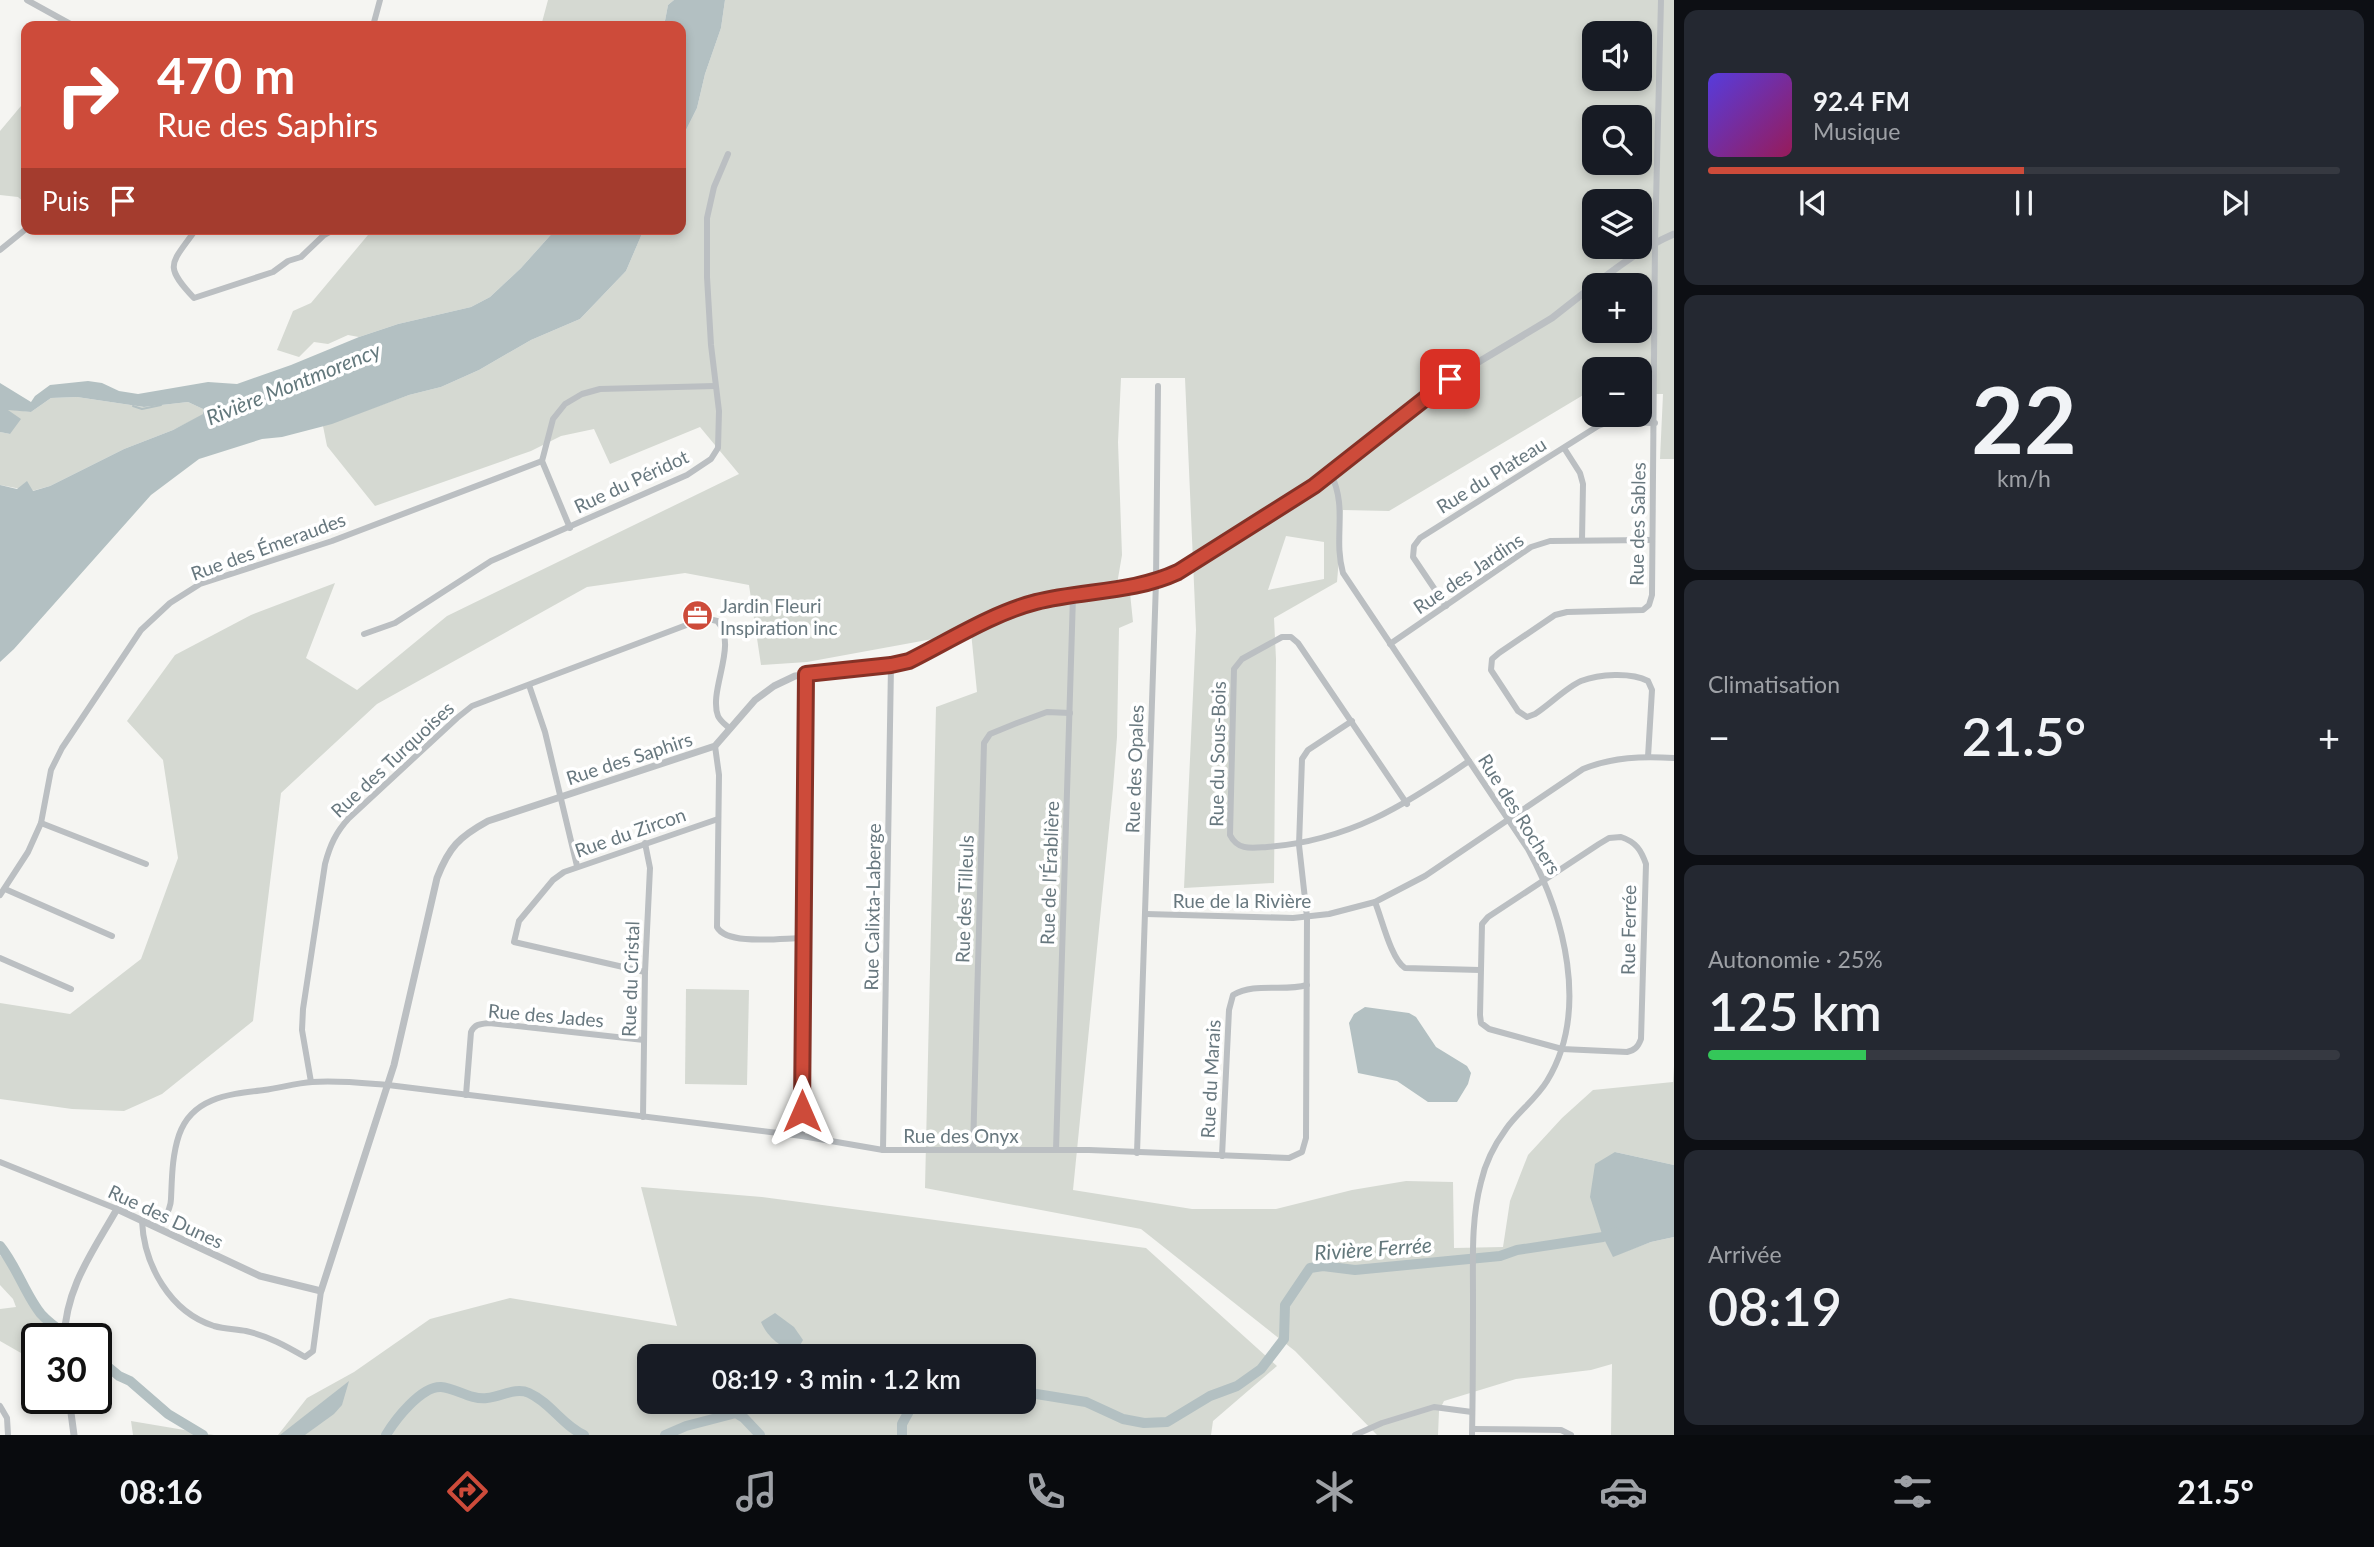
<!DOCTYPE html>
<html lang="fr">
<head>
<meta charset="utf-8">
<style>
	:root { --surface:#171b24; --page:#242831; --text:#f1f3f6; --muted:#9ea1a6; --line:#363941; --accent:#cd4b3a }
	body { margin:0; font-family:Lato,sans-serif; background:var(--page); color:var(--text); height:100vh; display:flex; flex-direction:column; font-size:26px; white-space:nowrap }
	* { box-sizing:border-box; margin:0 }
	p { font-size:23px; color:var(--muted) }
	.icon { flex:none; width:38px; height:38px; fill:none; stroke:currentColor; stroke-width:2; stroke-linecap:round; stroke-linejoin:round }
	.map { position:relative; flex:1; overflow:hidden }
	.details { display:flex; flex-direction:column; gap:10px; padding:10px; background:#0d0f14; width:700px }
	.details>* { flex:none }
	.banner { position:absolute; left:21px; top:21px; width:665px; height:214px; border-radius:14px; box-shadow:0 4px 10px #0003; background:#cd4b3a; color:#fff; overflow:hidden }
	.tools { position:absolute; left:1582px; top:21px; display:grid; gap:14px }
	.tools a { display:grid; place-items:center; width:70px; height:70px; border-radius:14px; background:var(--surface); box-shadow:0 4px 10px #0003; font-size:35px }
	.speed { position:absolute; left:21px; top:1323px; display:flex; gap:14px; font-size:35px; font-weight:700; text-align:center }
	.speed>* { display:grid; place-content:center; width:91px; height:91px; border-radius:50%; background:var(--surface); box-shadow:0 4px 10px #0003; line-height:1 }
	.speed .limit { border:4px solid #111; border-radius:10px; background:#fff; color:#111 }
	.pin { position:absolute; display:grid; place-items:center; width:60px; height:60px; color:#fff; margin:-30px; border-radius:14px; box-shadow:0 4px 10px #0006 }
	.me { position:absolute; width:77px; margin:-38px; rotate:0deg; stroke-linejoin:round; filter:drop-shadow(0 0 5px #0008) }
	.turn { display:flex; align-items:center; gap:24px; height:147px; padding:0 21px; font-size:32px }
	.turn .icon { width:91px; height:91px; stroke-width:2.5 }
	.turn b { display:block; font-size:49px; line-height:60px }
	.then { display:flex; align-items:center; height:66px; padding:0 21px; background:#0003; gap:14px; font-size:26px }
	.big { font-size:52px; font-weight:600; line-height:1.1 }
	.details .widget { flex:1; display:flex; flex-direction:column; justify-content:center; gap:10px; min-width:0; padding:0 24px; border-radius:14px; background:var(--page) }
	.details .dial { align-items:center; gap:0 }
	.dial b { font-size:91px; line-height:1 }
	.song { display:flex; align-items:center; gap:21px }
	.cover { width:84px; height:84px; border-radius:10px; background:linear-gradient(135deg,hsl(250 70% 55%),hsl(330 70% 35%)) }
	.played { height:7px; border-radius:4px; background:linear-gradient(90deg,var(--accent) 50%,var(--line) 50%) }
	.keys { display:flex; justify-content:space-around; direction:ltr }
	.heat { display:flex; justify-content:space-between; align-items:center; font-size:38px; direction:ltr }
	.charge { height:10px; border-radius:5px; background:linear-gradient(90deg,#34c759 25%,var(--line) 0) }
	.trip { position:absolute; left:637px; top:1344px; width:399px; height:70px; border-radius:14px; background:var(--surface); box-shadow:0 4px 10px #0003; font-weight:600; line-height:70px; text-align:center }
	.tabs { display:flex; height:112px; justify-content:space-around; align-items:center; background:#090b0e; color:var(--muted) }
	.tabs .icon { width:49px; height:49px }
	.tabs .current { color:var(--accent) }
	.tabs b { font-size:32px; color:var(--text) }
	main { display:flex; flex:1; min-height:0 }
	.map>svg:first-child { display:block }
</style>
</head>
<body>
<main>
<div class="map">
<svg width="1674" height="1435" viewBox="0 0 1674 1435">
	<rect width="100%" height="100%" fill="#f5f5f2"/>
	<g fill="#d5d9d2" fill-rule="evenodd">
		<polygon points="548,0 674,0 668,5 664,26 541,26"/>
		<path d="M725,0H1674V459H1660L1663,394H1640V369H1594V394H1585L1389,511L1343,510L1337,582L1274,618L1276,659L1274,883L1184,888L1196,630L1185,378H1121L1118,442L1122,555L1116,590L1130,593L1133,622L1119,628L1117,737L1113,788L1073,1190L1192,1209H1276L1352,1190L1406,1181L1453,1182L1454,1248L1503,1247L1510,1201L1528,1155L1562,1118L1593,1090L1673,1082L1674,1066V1165L1615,1152L1613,1256L1651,1242L1674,1237V1435H1611L1612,1364L1591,1370L1516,1379L1444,1401L1439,1411L1438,1435H1377L1295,1351L1141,1229L925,1188L936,707L977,692L971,632L807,662L761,665L749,585L685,573L587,587L377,704L281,793L253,1021L162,1094L124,1111L72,1109L0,1099V1003L70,1014L141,959L178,858L163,760L127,721L175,655L251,615L335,583L306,658L357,690L447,616L739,474L700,427L610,464L594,429L561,436L531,451L375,506L327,446L323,426L409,395L441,387L479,370L531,340L580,319L626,271L644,229H681V140L697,108L705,74L721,28ZM1594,33H1640V79H1594ZM1594,117H1640V163H1594ZM1594,201H1640V247H1594ZM1594,285H1640V331H1594ZM1286,536L1324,542V579L1268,590Z"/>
		<polygon points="26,100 26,204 18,197 0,195 0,131"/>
		<polygon points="373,229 556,229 521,268 490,297 471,307 398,324 359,337 348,335 328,344 314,342 299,357 277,350 293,311 311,303"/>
		<polygon points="77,397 144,407 188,402 203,409 203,415 173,430 124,449 50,486 32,491 0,485 0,432 10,434 6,409 31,412 51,398"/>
		<polygon points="686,989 749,990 747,1085 685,1084"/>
		<path d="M641,1187L762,1197L1146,1248L1277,1366L1213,1421L1211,1435H278L307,1398L354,1372L430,1319L510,1298L677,1326ZM649,1356H1024V1402H649Z"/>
		<path d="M0,1255C21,1278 28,1312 53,1332L52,1339H37V1356L35,1357L21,1353L0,1341V1309L16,1307L13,1299L0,1285Z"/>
		<polygon points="131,1421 214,1435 133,1435"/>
	</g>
	<g fill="#b3c0c2">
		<polygon points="674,0 725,0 721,28 705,74 697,108 681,140 681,26 664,26 668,5"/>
		<polygon points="556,229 644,229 626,271 580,319 531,340 479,370 441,387 409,395 332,424 282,437 262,439 199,459 151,495 14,649 0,662 0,485 17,489 27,481 33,491 50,486 124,449 173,430 203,414 203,409 188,402 144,407 77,397 51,398 31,412 8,410 21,419 10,434 0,432 0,383 31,402 35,396 50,385 88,381 102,383 119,391 138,394 208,382 237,384 291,365 359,337 398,324 471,307 490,297 521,268"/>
		<polygon points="1365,1007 1409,1013 1416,1017 1436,1047 1467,1066 1471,1073 1468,1084 1457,1102 1428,1102 1397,1081 1358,1073 1349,1023 1354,1014"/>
		<polygon points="1615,1152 1674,1165 1674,1237 1651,1242 1613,1257 1603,1237 1590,1197 1595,1164"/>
		<path d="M775,1313L794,1327L803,1340L798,1349C782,1351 767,1336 761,1322Z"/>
		<polygon points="349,1381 342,1405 334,1414 305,1435 280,1435"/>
	</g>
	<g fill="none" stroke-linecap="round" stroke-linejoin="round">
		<polyline stroke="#b3c0c2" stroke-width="2" points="133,406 142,409 161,405"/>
		<g stroke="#b3c0c2" stroke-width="10">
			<path d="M0,1246C17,1267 26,1296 41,1314C50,1324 61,1331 72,1339"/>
			<polyline points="96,1357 119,1376 130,1381 168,1414 203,1435"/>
			<polyline points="1024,1392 1086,1402 1123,1419 1144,1423 1167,1422 1210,1396 1237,1386 1261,1369 1284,1339 1285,1305 1310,1268 1323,1266 1355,1270 1500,1256 1517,1250 1603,1237 1615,1232"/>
			<path d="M386,1435C395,1420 421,1386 441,1387C456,1388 470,1400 487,1398C501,1397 515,1387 529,1393C551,1403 562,1425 584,1435"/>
			<polyline points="665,1435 686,1426 736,1413 744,1418 760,1435"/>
			<polyline points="902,1435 902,1424 914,1402"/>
		</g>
		<g stroke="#bbbfc2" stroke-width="6">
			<polyline points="27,0 74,26"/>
			<polyline points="373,26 380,0"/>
			<path d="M196,229C172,264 162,264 194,298L273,272L288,261L301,257L324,235L335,229"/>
			<polyline points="0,250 26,229"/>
			<polyline points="1564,448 1580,473 1583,484 1582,540"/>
			<path d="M1331,474C1348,509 1333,537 1343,573L1528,849C1564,915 1590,1011 1547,1081C1536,1099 1518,1112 1506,1129C1495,1144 1485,1164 1481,1182C1471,1220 1473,1258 1473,1297C1473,1343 1473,1389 1472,1435"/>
			<polyline points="570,528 542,461 553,419 565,404 582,394 600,389 715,386"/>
			<polyline points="1446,606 1413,557 1414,546 1420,538 1598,426 1609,422 1655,423"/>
			<polyline points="364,634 395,623 491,561 687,475 711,459 718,448 719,411 711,345 707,277 707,218 714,187 728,154"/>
			<polyline points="1390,644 1531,547 1550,541 1652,540"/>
			<polyline points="529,685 545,732 577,866"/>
			<path d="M715,746L719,775L717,927C727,946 782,938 803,938"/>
			<path d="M1648,757L1652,690L1648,681C1631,672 1599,674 1581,681C1567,687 1549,705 1535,714L1527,717L1518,711L1491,670L1492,659L1499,653L1555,615L1567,612L1643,610L1649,605L1652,595L1655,242L1661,0"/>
			<path d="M1407,804L1298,643L1291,637H1282L1242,659L1234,669L1230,835C1238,851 1252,848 1267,847C1348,841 1404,806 1469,761"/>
			<polyline points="41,823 146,864"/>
			<path d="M1621,837C1636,842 1641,850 1646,864L1641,1039C1638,1047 1635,1050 1627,1052L1562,1049L1489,1029L1481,1023L1480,1015L1482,924L1488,917L1599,844L1609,838Z"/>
			<polyline points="5,889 112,936"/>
			<polyline points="0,895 28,852 41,823 51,770 62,748 141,630 170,603 200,584 332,541 542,461"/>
			<path d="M1375,902C1382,919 1391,959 1405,968L1480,970"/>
			<path d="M1146,914L1293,918L1329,914L1375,902L1425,876L1583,769C1613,757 1642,756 1674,758"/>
			<polyline points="0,958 71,989"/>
			<polyline points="645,972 514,942 519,921 553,880 564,872 718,819"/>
			<path d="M311,1082L302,1030L303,1009L325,864C330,845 336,832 349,818L457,718L472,706L705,618L717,621C739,644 708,690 718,716C720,721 726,725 730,729"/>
			<path d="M466,1095L471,1032C475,1024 480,1024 489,1023L644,1040"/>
			<polyline points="643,1117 645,972 650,868 645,843"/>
			<polyline points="802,1136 806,674"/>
			<polyline points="883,1150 891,665"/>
			<polyline points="973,1150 984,743 990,734 1017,723 1047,712 1070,713"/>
			<polyline points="1056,1150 1073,596"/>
			<polyline points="1137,1153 1156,582 1158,386"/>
			<path d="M1222,1156L1229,1010L1233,995C1255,982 1283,992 1307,985"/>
			<polyline points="0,1162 117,1209"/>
			<path d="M142,1221C144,1265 170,1312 214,1326C225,1329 236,1329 246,1331C268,1336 286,1346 305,1357L313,1351L321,1291"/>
			<path d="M160,1229C164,1220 171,1209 171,1199C172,1177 172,1156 179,1135C192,1097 230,1094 264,1090C280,1088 296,1083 312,1082C338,1080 363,1083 388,1085L802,1136L883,1150H1089L1289,1158L1302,1152L1306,1138L1307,917L1299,845L1302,759L1308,750L1352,721"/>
			<polyline points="0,1406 7,1418 8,1435"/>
			<polyline points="1473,1429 1561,1430 1571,1435"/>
			<polyline points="1355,1435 1382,1423 1434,1407 1472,1412"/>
		</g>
		<g stroke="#bbbfc2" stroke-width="7">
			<path d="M1594,285C1620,265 1644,247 1674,234"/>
			<path d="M64,1339C66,1287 92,1253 117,1209L260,1276L321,1291L394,1065L437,878C449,847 459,837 488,821L715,746L755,700L774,686L795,676L891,665L909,661C949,641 993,613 1036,602C1083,589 1133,593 1178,572L1314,486L1450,379L1552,318L1594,285"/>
			<polyline points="69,1398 74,1435"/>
		</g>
	</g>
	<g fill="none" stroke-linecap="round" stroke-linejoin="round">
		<defs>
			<path id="route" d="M802,1111L806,674L891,665L909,661C949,641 993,613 1036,602C1083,590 1133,593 1178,572L1314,486L1450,379"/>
		</defs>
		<use href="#route" stroke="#853126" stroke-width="18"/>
		<use href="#route" stroke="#cd4b3a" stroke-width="12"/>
	</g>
	<defs>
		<symbol id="office-disc" viewBox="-11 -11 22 22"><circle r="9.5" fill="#cd4b3a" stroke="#fff"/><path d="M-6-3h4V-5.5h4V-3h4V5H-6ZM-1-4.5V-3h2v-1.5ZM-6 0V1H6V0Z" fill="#fff"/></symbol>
	</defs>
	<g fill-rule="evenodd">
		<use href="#office-disc" x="680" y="598" width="35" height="35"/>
	</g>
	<g text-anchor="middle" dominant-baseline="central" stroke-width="7" stroke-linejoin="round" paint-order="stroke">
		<g font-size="19" fill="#68787f" stroke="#fff">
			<text transform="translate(1491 475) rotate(-32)">Rue du Plateau</text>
			<text transform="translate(631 481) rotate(-25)">Rue du Péridot</text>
			<text transform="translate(1637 524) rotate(-89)">Rue des Sables</text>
			<text transform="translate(268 546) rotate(-20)">Rue des Émeraudes</text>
			<text transform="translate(1468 573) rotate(-34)">Rue des Jardins</text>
			<text transform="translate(1217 754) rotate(-89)">Rue du Sous-Bois</text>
			<text transform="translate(629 758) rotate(-18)">Rue des Saphirs</text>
			<text transform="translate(392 759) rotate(-43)">Rue des Turquoises</text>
			<text transform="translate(1134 769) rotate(-88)">Rue des Opales</text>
			<text transform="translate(1520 814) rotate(58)">Rue des Rochers</text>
			<text transform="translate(630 832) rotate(-19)">Rue du Zircon</text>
			<text transform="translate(1049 873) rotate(-88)">Rue de l'Érablière</text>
			<text transform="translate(964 899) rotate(-88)">Rue des Tilleuls</text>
			<text x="1242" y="900">Rue de la Rivière</text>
			<text transform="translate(872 907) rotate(-89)">Rue Calixta-Laberge</text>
			<text transform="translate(1628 930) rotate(-89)">Rue Ferrée</text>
			<text transform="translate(630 979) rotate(-88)">Rue du Cristal</text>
			<text transform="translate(546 1015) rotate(5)">Rue des Jades</text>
			<text transform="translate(1210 1079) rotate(-87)">Rue du Marais</text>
			<text x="961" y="1135">Rue des Onyx</text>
			<text transform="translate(166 1216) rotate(25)">Rue des Dunes</text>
		</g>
		<g font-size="19" fill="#68787f" stroke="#fff" text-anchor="start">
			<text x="720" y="605">Jardin Fleuri<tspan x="720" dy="22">Inspiration inc</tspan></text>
		</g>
		<g font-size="21" font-style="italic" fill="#63787c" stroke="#fff">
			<text transform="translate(293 383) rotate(-22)">Rivière Montmorency</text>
			<text transform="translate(1373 1248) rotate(-4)">Rivière Ferrée</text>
		</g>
	</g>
</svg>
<div class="tools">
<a><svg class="icon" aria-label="sound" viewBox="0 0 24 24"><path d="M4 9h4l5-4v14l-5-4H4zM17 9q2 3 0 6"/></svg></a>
<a><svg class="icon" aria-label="search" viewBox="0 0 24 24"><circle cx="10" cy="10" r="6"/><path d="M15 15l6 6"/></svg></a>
<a><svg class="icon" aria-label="layers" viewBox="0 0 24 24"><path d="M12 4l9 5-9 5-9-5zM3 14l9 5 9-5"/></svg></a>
<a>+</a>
<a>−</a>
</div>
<div class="speed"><div class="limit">30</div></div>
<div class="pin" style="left:1450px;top:379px;background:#d93025"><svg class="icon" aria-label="arrive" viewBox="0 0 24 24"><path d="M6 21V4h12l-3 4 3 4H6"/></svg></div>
<svg class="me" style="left:802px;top:1111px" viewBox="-20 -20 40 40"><path d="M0-17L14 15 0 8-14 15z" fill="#cd4b3a" stroke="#fff" stroke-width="4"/></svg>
<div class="trip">08:19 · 3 min · 1.2 km</div>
<div class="banner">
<div class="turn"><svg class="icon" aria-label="right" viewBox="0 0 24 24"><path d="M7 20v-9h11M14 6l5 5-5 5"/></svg><div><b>470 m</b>Rue des Saphirs</div></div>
<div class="then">Puis<svg class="icon" aria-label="arrive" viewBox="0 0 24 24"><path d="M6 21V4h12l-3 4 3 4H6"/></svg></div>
</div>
</div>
<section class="details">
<div class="widget">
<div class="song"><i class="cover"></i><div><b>92.4 FM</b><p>Musique</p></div></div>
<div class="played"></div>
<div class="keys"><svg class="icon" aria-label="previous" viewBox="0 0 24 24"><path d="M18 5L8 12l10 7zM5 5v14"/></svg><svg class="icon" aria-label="pause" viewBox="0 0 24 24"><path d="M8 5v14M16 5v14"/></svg><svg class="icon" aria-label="next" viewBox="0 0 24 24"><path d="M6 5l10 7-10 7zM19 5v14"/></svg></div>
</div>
<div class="widget dial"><b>22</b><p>km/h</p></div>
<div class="widget"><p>Climatisation</p>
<div class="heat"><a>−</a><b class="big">21.5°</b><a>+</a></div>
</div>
<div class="widget"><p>Autonomie · 25%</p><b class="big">125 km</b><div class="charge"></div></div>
<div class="widget"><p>Arrivée</p><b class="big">08:19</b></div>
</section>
</main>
<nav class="tabs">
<b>08:16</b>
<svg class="icon current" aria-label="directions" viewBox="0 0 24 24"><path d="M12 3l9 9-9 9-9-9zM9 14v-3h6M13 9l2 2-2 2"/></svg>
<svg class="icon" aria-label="music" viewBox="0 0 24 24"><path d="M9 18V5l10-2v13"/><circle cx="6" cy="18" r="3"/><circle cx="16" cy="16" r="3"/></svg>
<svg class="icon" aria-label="phone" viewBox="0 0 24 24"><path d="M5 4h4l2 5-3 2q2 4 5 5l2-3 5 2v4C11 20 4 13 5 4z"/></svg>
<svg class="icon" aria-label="climate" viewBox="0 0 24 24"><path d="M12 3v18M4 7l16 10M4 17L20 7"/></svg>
<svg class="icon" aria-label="car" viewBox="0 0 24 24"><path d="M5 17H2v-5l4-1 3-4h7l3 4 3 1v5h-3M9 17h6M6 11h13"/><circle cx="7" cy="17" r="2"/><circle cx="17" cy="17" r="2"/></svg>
<svg class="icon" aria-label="filters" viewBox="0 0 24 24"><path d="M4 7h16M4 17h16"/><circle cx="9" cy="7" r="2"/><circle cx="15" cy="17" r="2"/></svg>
<b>21.5°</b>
</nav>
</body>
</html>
